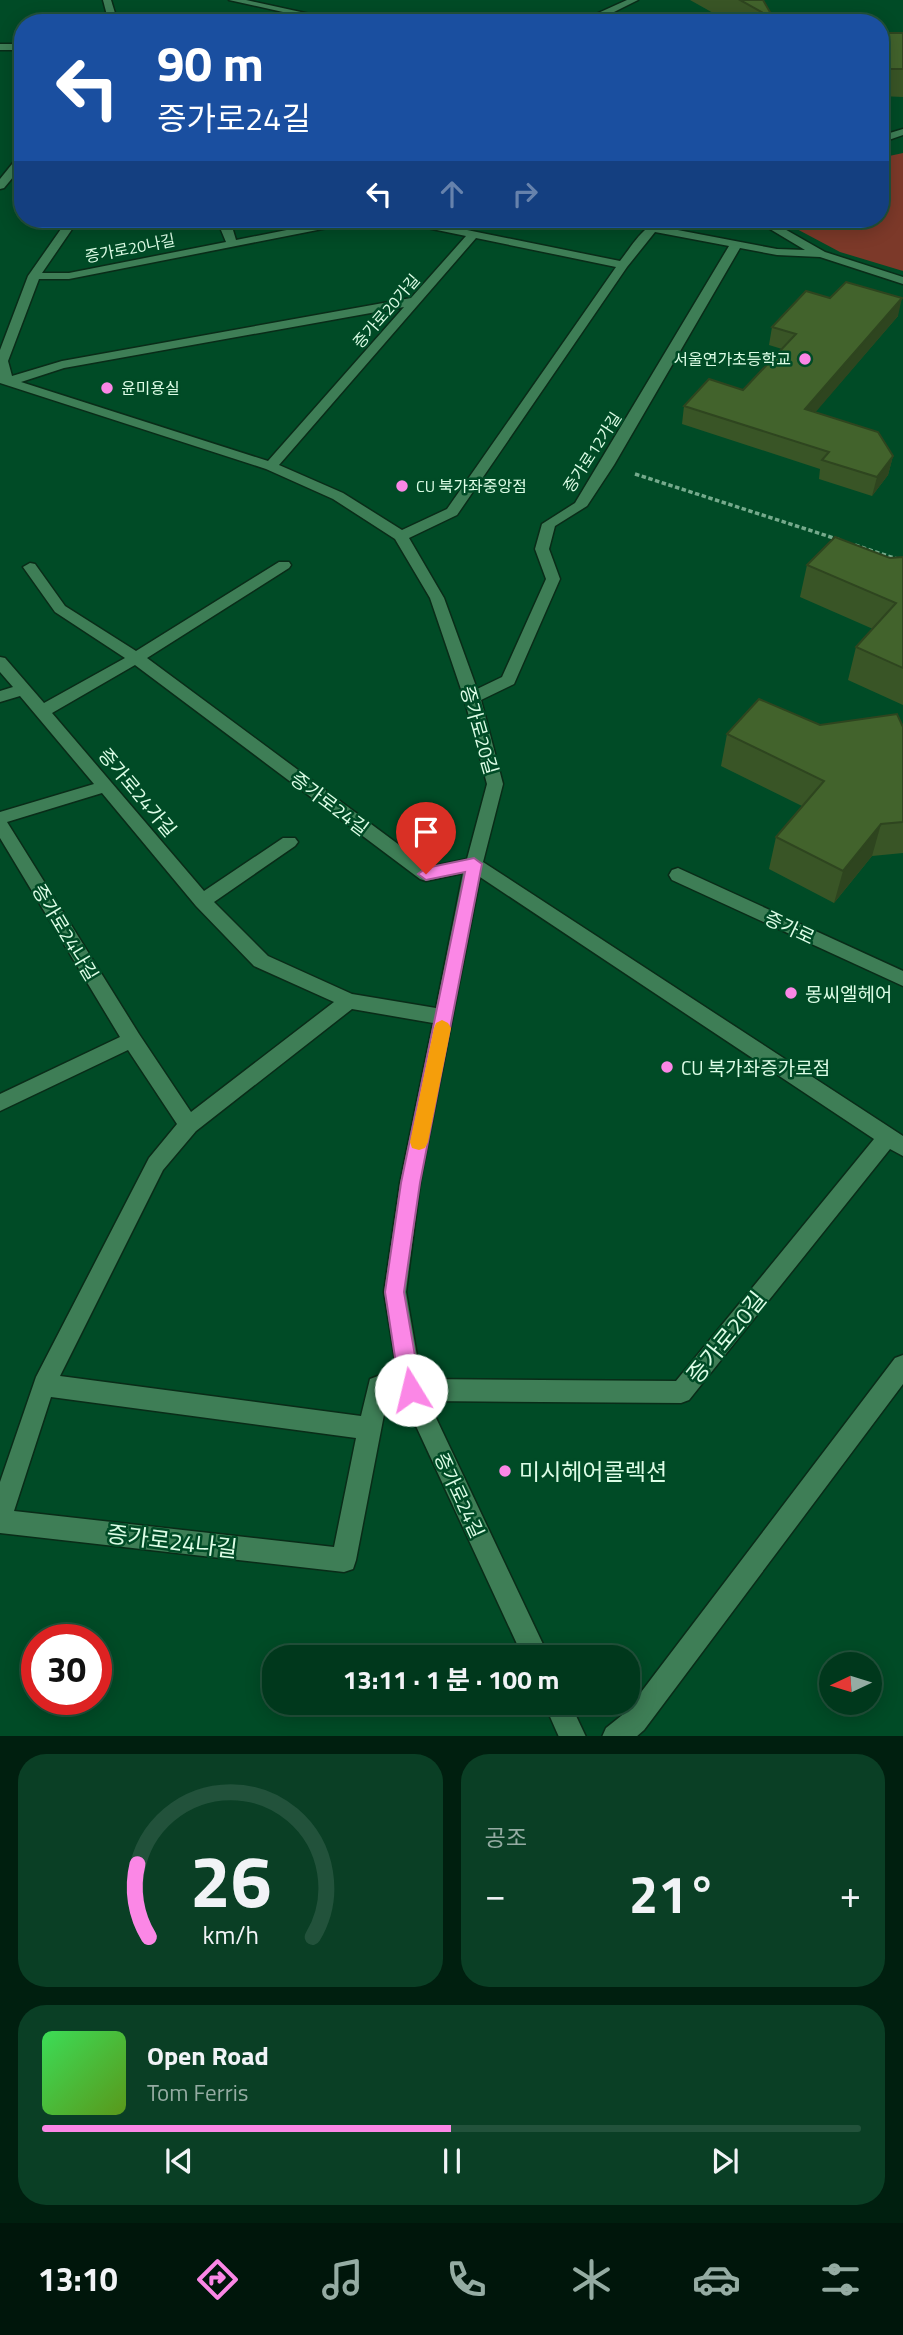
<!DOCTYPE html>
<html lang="ko">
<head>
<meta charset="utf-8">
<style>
	:root { --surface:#00381c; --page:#0a3f25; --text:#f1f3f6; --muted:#95aca3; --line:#22523b; --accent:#fb87e6 }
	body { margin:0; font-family:"Titillium Web","Noto Sans KR",sans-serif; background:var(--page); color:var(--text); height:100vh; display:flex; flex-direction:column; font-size:26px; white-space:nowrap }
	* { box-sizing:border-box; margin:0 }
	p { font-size:23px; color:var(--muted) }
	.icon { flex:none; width:38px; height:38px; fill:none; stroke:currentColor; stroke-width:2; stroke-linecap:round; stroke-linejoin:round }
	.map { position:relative; height:1736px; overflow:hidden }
	.panel { display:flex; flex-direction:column; gap:18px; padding:18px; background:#001f0f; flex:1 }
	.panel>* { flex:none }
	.top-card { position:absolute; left:14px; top:14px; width:875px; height:214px; border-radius:28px; box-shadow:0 4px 18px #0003,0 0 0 2px var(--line); background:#1a4fa0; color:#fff; overflow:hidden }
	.needle { width:46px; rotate:266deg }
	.buttons { position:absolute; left:819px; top:1652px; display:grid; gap:14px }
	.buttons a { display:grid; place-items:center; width:63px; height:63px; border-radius:50%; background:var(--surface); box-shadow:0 4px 18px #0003,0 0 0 2px var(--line); font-size:35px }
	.speed { position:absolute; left:21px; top:1624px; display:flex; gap:14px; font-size:35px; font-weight:700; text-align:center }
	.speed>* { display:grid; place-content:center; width:91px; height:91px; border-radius:50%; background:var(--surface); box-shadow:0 4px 18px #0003,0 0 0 2px var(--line); line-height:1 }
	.speed .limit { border:10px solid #d22; background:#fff; color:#111 }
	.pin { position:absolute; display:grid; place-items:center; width:60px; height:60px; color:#fff; margin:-72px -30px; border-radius:50% 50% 50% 0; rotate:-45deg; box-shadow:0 0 7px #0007 }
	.pin .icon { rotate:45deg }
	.me { position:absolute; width:77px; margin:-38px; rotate:351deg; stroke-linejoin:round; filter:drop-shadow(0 0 5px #0008) }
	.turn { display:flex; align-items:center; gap:24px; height:147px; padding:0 28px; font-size:32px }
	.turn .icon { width:91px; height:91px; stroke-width:2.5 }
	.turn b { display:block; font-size:49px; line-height:60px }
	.lanes { display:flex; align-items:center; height:66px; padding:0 28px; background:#0003; justify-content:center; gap:35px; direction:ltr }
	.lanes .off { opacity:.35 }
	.big { font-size:52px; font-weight:700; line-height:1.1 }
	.panel .widget { flex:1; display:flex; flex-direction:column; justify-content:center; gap:10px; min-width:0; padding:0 24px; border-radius:28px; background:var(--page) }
	.panel .dial { align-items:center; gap:0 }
	.dial svg { height:182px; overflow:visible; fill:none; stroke:var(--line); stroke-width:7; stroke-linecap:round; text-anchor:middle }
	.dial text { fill:var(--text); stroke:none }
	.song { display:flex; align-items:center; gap:21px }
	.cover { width:84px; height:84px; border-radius:10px; background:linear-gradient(135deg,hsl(130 70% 55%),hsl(90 70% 35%)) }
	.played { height:7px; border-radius:4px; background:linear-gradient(90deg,var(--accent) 50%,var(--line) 50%) }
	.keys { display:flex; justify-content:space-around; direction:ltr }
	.heat { display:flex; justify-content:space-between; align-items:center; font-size:38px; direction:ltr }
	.panel .tiles { flex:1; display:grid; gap:18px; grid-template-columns:1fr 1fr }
	.widget:last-child { grid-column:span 2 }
	.trip { position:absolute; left:262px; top:1645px; width:378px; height:70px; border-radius:28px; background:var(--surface); box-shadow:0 4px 18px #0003,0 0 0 2px var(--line); font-weight:700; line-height:70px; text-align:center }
	.tabs { display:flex; height:112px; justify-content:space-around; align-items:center; background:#00160b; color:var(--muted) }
	.tabs .icon { width:49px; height:49px }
	.tabs .active { color:var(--accent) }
	.tabs b { font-size:32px; color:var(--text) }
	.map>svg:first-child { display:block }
</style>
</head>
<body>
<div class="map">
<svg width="903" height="1737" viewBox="0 0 903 1737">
	<rect width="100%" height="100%" fill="#004b26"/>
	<polygon fill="#7c3929" points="903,153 903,271 840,252 778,219 880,219 880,158"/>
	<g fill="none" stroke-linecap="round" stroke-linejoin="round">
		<defs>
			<g id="minor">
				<polygon points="103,0 111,0 118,23 109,23"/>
				<polygon points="229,0 246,0 351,23 332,23"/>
				<polygon points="627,0 638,0 598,20 483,23 487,20 596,14"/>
				<rect x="0" y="44" width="23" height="6"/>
				<polygon points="903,129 903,135 880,143 880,136"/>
				<polygon points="23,157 23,165 4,188 0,189 0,179 17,158"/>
				<path d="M68,219H79L42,273H69L226,242L221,230L227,219H238L233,230L236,240L342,219H364L358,222L69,279H39L8,361L12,376L62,361L411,298L466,236L398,222L393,219H413L620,261C635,242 647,218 673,219L662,227L777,249L805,250L753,219H767L825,252L903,277V284L820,257L777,255L740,248L614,465L587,506L555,526L549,549L560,579L514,684L481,700L503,784L483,862L903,1136V1156L890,1149L689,1400L681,1403L428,1401L549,1657H523L404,1400L387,1399L356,1560L353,1569L344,1572L0,1533V1482L36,1377L149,1158L177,1124L128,1050L0,1111V1094L120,1037L0,838V812L94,784L20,696L0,702V691L13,687L0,672V657L5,658L44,703L125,658L55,612L23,567L30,563L35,564L65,606L136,651L279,562H289L291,565L289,568L147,658L429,867L467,859L487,784L464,698L430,598L395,539L333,499L266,469L0,383V350L28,276ZM655,232L729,246L575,503L542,524L535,549L546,579L502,677L477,689L444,598L409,538L457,515L627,267ZM476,238L616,267L447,509L402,530L343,493L279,465ZM404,307L268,461L21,382L64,368ZM135,665L420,879L426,881L463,873L436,1008L352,994L268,956L214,902L295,846L298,842L295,838H283L204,891L52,713ZM102,793L196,906L254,966L334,1002L191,1112L139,1034L7,822ZM480,877L874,1139L676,1381L421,1379L406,1292L420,1183ZM352,1009L433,1023L400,1183L384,1292L398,1378L378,1376L370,1379L361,1416L60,1376L163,1170L196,1131ZM51,1397L356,1438L334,1547L14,1511Z"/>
				<polygon points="678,868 903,971 903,986 672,880 669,875 672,870"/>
				<polygon points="903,1355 903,1384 644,1730 636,1737 602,1737 606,1728 626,1712 895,1358"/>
				<polygon points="544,1703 570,1703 586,1737 559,1737"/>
			</g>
		</defs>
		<use href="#minor" stroke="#092c18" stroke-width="3"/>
		<g stroke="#75aa8c" stroke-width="3.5" stroke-dasharray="4.5 2.5" stroke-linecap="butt">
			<polyline points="635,474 840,540"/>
			<polyline points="855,545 903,561"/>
		</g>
		<use href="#minor" fill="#3e7e56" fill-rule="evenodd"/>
	</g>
	<g fill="#395526">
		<polygon points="690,0 763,0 774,19 774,23 731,23"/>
		<polygon points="880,33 903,33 903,97 880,96"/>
		<polygon points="898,316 815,412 893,456 888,475 872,496 819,479 820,469 682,424 684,406 743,390 782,349 769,345 772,327"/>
		<polygon points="903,557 903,705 848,680 856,647 873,629 800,597 807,565"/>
		<polygon points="820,725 903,727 903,853 872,856 834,903 769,869 776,837 802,806 721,766 727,734"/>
	</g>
	<g fill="#2e451f">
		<polygon points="902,298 898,316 802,428 805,409"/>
		<polygon points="893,456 888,475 872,496 877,477"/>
		<polygon points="881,824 872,856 834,903 843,871"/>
	</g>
	<g fill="#42632c" stroke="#2e451f" stroke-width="2">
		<polygon points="740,0 763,0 774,19"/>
		<polygon points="880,33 903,33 903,69 886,69 880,56"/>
		<polygon points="846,282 902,298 805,409 878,432 893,456 877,477 822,460 829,452 684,406 709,379 743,390 796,334 772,327 806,291 830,298"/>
		<polygon points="835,537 890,558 903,557 903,668 856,647 896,603 807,565"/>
		<polygon points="759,699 820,725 897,714 903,727 903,822 881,824 843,871 776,837 824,781 727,734"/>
	</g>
	<polygon fill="#fb87e6" stroke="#a35896" stroke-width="2" points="474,858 482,864 420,1183 404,1292 421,1390 418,1397 411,1400 403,1397 400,1390 385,1292 401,1183 465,872 426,880 418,874 426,868"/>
	<polygon fill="#f59e0b" points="442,1020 448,1023 451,1028 428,1142 425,1148 419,1150 412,1148 410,1142 434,1028 436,1023"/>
	<g fill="#fb87e6" stroke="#004b26" stroke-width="2.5">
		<circle cx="805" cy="359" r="7"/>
		<circle cx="107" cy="388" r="7"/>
		<circle cx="402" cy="486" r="7"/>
		<circle cx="791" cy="993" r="7"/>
		<circle cx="667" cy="1067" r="7"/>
		<circle cx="505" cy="1471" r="7"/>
	</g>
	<g text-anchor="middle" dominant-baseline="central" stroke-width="5" stroke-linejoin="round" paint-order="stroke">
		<g font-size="16" fill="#dcfde6" stroke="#004b26">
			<text transform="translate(130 248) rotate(-11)">증가로20나길</text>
			<text transform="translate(386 311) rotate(-49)">증가로20가길</text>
			<text transform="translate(592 452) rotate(-57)">증가로12가길</text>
		</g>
		<g font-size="16" fill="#dcfde6" stroke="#004b26" text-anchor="start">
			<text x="791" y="359" text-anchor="end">서울연가초등학교</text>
			<text x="121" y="388">윤미용실</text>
			<text x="416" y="486">CU 북가좌중앙점</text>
		</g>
		<g font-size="19" fill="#dcfde6" stroke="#004b26">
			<text transform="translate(480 730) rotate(74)">증가로20길</text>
			<text transform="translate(138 792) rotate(50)">증가로24가길</text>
			<text transform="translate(330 803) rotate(37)">증가로24길</text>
			<text transform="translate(790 927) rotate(25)">증가로</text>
			<text transform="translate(66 932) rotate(59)">증가로24나길</text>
			<text transform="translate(460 1495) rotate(65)">증가로24길</text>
		</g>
		<g font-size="19" fill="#dcfde6" stroke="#004b26" text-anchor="start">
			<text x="805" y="993">몽씨엘헤어</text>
			<text x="681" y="1067">CU 북가좌증가로점</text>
		</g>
		<g font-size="23" fill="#dcfde6" stroke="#004b26">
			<text transform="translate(726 1337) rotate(-51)">증가로20길</text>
			<text transform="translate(172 1541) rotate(7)">증가로24나길</text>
		</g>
		<g font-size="23" fill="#dcfde6" stroke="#004b26" text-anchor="start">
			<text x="519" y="1471">미시헤어콜렉션</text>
		</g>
	</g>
</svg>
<div class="buttons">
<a><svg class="needle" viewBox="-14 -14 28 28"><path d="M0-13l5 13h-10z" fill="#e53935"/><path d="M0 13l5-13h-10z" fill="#95aca3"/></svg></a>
</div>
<div class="speed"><div class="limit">30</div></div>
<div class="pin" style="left:426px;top:874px;background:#d93025"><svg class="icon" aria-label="arrive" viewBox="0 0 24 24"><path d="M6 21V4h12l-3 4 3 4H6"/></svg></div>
<svg class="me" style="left:411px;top:1390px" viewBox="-20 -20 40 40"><circle r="19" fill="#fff"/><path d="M0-13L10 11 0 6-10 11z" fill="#fb87e6"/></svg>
<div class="trip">13:11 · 1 분 · 100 m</div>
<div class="top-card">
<div class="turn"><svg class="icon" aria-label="left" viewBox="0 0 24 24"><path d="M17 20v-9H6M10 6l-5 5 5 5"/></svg><div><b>90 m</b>증가로24길</div></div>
<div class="lanes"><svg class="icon" aria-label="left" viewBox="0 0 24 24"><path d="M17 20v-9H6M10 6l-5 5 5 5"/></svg><svg class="icon off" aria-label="ahead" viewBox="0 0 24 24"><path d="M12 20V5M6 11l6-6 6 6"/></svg><svg class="icon off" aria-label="right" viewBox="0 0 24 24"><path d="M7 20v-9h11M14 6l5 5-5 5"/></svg></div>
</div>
</div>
<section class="panel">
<div class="tiles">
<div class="widget dial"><svg viewBox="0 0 100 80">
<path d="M14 69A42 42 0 1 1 86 69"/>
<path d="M14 69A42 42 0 0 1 9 37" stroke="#fb87e6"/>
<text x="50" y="56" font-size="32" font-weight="700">26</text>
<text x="50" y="72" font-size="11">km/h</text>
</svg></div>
<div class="widget"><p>공조</p>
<div class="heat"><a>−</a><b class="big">21°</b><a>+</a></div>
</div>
<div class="widget">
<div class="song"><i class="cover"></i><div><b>Open Road</b><p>Tom Ferris</p></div></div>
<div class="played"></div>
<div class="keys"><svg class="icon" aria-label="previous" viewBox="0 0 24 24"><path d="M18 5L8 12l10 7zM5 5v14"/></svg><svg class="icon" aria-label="pause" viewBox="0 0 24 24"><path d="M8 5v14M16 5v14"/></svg><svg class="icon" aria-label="next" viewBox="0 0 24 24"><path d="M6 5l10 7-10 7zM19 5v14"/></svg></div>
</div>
</div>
</section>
<nav class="tabs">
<b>13:10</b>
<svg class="icon active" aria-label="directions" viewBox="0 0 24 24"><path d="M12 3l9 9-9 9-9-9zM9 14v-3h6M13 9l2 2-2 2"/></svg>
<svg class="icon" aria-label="music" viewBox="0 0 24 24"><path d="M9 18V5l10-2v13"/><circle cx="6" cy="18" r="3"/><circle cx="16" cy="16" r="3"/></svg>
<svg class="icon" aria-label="phone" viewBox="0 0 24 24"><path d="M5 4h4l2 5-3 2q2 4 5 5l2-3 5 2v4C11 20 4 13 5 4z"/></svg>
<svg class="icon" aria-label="climate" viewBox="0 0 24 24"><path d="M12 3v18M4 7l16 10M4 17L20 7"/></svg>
<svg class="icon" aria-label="car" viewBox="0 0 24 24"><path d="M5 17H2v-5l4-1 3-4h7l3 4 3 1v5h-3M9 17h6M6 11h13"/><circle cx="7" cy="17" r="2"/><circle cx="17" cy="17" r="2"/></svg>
<svg class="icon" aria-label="filters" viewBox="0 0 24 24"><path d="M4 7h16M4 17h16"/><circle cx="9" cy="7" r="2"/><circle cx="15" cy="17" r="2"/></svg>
</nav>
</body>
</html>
